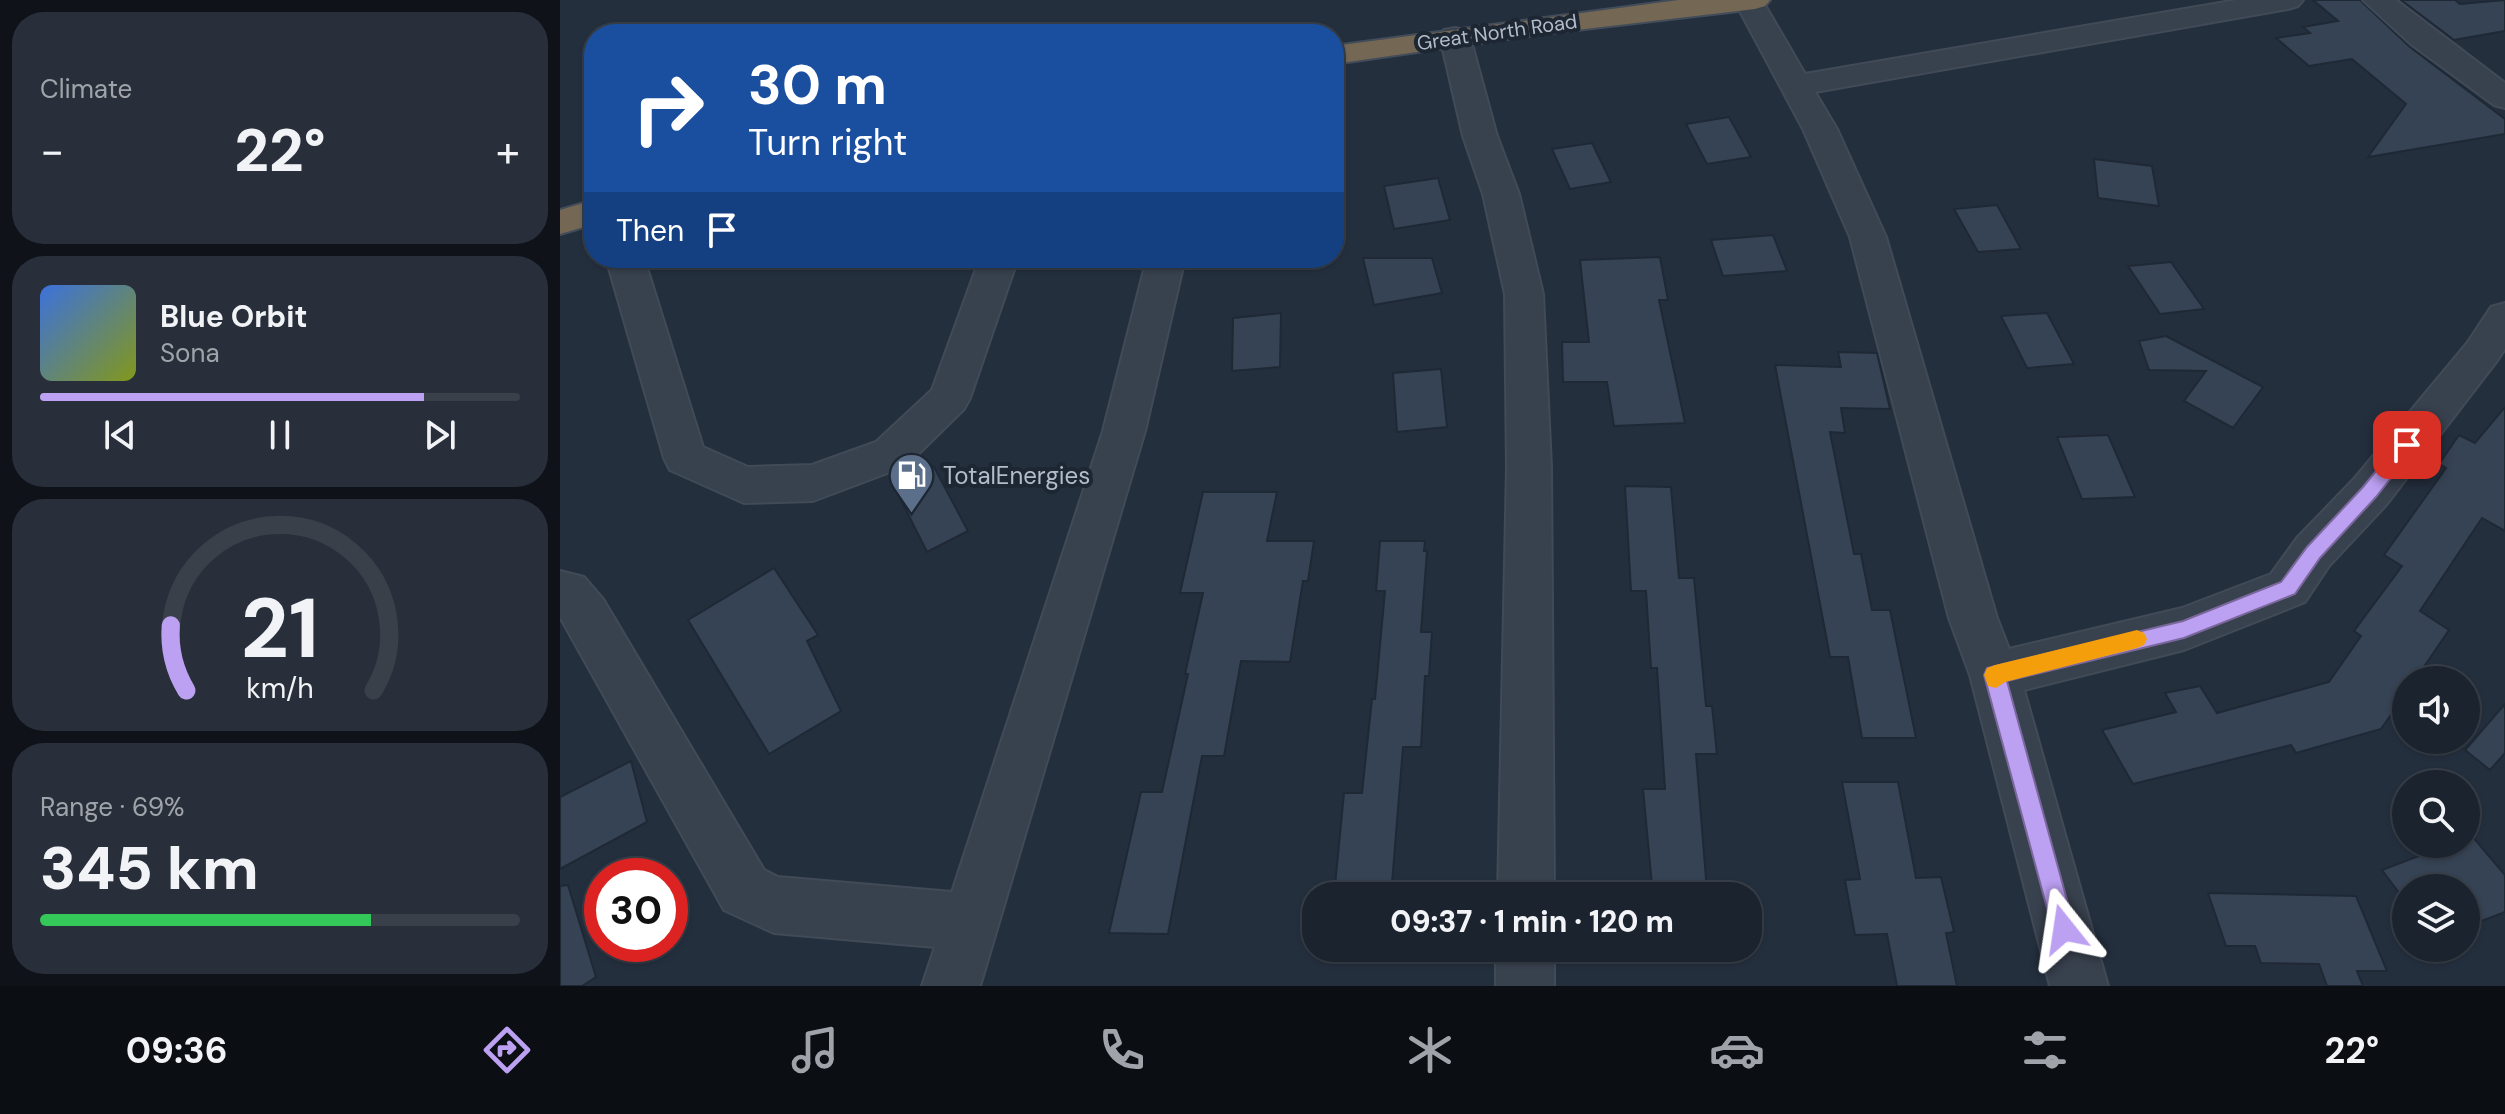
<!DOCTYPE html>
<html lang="en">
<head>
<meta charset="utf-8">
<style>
	:root { --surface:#1b232e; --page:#282f3a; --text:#f1f3f6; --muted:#a0a4aa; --line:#39404a; --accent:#bca0f2 }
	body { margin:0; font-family:"DM Sans",sans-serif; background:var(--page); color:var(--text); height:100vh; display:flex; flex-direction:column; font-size:30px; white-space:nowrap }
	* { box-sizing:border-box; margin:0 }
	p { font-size:26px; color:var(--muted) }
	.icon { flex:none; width:44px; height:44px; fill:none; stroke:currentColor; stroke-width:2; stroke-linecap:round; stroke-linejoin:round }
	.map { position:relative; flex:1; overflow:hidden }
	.drawer { display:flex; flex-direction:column; gap:12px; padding:12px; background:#0f1319; width:560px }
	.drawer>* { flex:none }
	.top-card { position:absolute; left:24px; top:24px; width:760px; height:244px; border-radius:32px; box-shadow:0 2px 6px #0004,0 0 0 2px var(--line); background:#1a4fa0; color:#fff; overflow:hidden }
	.buttons { position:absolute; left:1832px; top:666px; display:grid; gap:16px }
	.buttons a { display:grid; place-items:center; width:88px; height:88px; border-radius:50%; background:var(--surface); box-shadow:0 2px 6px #0004,0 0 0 2px var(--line); font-size:40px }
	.speed { position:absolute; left:24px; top:858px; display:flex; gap:16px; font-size:40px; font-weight:700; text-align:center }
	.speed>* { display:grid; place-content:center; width:104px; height:104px; border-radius:50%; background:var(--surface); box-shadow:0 2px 6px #0004,0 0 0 2px var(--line); line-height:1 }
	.speed .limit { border:12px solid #d22; background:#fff; color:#111 }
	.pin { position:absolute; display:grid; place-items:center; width:68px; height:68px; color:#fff; margin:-34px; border-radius:16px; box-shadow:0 4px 12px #0006 }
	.me { position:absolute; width:88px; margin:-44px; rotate:345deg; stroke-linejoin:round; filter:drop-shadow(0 0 6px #0008) }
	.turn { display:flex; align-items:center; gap:28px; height:168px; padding:0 32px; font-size:36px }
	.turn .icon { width:104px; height:104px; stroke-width:2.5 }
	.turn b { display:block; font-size:56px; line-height:68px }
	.then { display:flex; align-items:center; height:76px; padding:0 32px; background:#0003; gap:16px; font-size:30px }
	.big { font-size:60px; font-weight:800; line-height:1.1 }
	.drawer .tile { flex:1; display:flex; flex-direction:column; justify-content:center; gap:12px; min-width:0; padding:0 28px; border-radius:32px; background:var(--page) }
	.drawer .dial { align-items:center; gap:0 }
	.dial svg { height:208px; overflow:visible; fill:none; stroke:var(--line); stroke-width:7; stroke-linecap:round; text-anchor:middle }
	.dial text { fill:var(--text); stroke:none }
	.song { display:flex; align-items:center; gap:24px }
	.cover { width:96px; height:96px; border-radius:12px; background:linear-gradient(135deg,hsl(220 70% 55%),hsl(70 70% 35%)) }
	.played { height:8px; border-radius:4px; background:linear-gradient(90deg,var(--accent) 80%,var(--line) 80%) }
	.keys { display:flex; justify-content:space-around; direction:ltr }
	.heat { display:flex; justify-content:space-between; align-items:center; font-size:44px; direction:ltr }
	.charge { height:12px; border-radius:6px; background:linear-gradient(90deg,#34c759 69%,var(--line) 0) }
	.trip { position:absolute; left:742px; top:882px; width:460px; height:80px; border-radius:32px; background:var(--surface); box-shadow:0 2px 6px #0004,0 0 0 2px var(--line); font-weight:800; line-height:80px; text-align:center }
	.tab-bar { display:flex; height:128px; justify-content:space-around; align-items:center; background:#0b0e12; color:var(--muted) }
	.tab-bar .icon { width:56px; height:56px }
	.tab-bar .active { color:var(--accent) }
	.tab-bar b { font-size:36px; color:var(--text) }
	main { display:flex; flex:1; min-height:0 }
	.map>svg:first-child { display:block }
</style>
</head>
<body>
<main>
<section class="drawer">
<div class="tile"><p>Climate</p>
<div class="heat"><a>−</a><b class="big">22°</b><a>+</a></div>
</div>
<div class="tile">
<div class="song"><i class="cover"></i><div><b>Blue Orbit</b><p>Sona</p></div></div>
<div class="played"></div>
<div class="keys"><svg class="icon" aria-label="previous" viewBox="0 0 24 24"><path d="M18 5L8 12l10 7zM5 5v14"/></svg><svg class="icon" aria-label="pause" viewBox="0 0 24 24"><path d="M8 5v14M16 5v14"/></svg><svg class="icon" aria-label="next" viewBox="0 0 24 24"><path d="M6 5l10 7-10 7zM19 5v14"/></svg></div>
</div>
<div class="tile dial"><svg viewBox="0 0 100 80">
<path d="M14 69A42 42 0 1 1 86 69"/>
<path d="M14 69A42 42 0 0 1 8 44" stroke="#bca0f2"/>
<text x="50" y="56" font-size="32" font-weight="700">21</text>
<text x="50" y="72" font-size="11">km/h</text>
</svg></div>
<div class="tile"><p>Range · 69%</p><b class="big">345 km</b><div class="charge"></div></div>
</section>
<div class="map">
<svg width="1945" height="986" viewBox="0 0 1945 986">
	<rect width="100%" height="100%" fill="#242f3e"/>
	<g fill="#364354" stroke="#1f2835" stroke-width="2">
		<polygon points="1753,0 1800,0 1850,47 1945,119 1945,134 1808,157 1846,104 1792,59 1749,66 1716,38 1750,33 1743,27 1778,21"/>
		<polygon points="1841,0 1895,0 1900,4 1945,0 1945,31 1894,40"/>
		<polygon points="1169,117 1191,157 1147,164 1126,124"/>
		<polygon points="1032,143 1051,182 1010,189 992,149"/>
		<polygon points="1534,159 1592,166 1599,206 1538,198"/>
		<polygon points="878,178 890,220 834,229 824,186"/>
		<polygon points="1437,205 1461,249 1418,252 1394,209"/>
		<polygon points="1213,235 1227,271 1163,276 1151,240"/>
		<polygon points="1100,257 1108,300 1099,300 1125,423 1054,426 1047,382 1003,382 1002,342 1029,342 1020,260"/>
		<polygon points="803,258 872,258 882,293 814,305"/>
		<polygon points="1611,262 1644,309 1600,314 1568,266"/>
		<polygon points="721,313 720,367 672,371 673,318"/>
		<polygon points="1487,313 1514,364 1467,368 1441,316"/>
		<polygon points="1606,336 1703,387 1673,428 1624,401 1646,371 1589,370 1579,341"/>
		<polygon points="1278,352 1317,353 1330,409 1281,408 1285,433 1270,432 1294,554 1301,554 1312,610 1330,610 1356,738 1302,738 1288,657 1270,657 1215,365 1281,367"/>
		<polygon points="881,369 887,427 837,432 833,373"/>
		<polygon points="1945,407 1945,531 1922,518 1860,611 1889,630 1855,680 1846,680 1846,693 1821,729 1736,753 1731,745 1573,784 1542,730 1616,712 1605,693 1640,686 1657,713 1769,682 1801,636 1794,631 1842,566 1824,555 1886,468 1879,464 1899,435 1915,443"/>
		<polygon points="1548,435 1575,497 1522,499 1497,437"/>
		<polygon points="374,467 408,531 367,552 334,486"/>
		<polygon points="1065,486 1111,487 1119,578 1134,578 1146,706 1152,706 1157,754 1136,754 1147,891 1151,891 1152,896 1093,896 1083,789 1105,789 1097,668 1091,668 1086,591 1071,591"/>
		<polygon points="643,492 717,492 707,541 754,541 748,581 743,581 730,662 681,661 664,756 642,756 608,934 549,933 581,792 602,792 628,674 625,674 643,593 620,593"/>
		<polygon points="820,541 865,541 864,551 867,551 861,632 872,632 869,676 865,676 861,747 843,747 831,896 774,896 784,793 802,793 812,699 815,699 825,591 816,591"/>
		<polygon points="214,568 258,635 247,641 281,711 209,754 128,620"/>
		<polygon points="1945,704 1945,753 1930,770 1905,750"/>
		<polygon points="71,761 87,822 0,869 0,797"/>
		<polygon points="1282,782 1338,782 1356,878 1381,877 1394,932 1386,933 1397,986 1337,986 1327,934 1295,935 1285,880 1300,879"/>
		<polygon points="1912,836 1945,875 1945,912 1906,927 1906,888 1846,888 1846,902 1822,870 1890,844 1906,844 1906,838"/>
		<polygon points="8,885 36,977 22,986 0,986 0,886"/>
		<polygon points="1648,893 1796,896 1827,971 1797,971 1803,986 1767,986 1759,964 1701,963 1695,946 1666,946"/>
	</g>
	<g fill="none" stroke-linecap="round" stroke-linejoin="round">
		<defs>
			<g id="minor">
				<polygon points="1174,0 1202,0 1245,74 1677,0 1743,0 1738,6 1728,9 1255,92 1277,129 1326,237 1437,618 1449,649 1622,608 1711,574 1737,538 1794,479 1908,342 1931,307 1945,303 1945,349 1936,362 1826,505 1769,566 1745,602 1624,650 1464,690 1548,986 1490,986 1410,675 1389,618 1290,237 1243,129"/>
				<polygon points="1803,0 1836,0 1945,83 1945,108 1934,105 1852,45"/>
				<polygon points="895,28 906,30 910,37 937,136 959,194 983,294 991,467 994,896 938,896 947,467 945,294 923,194 903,136 880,37 884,30"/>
				<polygon points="46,258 84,258 143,447 188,467 252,465 316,442 372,390 420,258 458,258 410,398 404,409 346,466 253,501 184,503 110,470 104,458"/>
				<polygon points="587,258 625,258 585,431 420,986 362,986 375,947 214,933 164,910 0,617 0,571 24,577 43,599 204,870 218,877 392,892 543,431"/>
				<rect x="936" y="948" width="58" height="38"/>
			</g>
			<g id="highway">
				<polygon points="1119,0 1210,0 1205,6 1195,9 982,34 774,64 774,46"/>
				<polygon points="34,200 34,224 0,234 0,210"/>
			</g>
		</defs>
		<use href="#minor" stroke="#414a57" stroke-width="4"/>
		<use href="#highway" stroke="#434c59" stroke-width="4"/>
		<use href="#minor" fill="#38414e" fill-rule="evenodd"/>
		<use href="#highway" fill="#746855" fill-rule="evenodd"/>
	</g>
	<polygon fill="#bca0f2" stroke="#7a689d" stroke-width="2" points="1847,438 1856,445 1853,450 1816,497 1760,558 1735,594 1624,638 1447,681 1515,929 1512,938 1504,941 1495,938 1424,675 1427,668 1623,621 1721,582 1747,547 1803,487 1841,440"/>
	<polygon fill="#f59e0b" points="1577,630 1584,633 1587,639 1584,645 1577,648 1445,682 1436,688 1428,686 1424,675 1427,668 1435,665"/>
	<defs>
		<symbol id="fuel-pin" viewBox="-11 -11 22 30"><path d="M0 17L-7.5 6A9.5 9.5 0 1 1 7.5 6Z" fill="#5c6f8a" stroke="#1d2633"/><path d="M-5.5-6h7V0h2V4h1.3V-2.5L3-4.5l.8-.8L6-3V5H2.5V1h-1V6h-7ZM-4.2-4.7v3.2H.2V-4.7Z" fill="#fff"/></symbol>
	</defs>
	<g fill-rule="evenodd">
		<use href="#fuel-pin" x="326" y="450" width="51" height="69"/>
	</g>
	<g text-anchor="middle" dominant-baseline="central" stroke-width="8" stroke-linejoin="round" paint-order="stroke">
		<g font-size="20" fill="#b4bcc9" stroke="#1d2633">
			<text transform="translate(937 32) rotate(-8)">Great North Road</text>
		</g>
		<g font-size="24" fill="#b4bcc9" stroke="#1d2633" text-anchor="start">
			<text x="383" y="475">TotalEnergies</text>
		</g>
	</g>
</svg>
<div class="buttons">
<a><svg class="icon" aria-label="sound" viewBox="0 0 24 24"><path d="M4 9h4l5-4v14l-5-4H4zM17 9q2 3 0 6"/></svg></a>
<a><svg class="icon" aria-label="search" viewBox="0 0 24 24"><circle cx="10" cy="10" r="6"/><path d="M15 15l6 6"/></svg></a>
<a><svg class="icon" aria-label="layers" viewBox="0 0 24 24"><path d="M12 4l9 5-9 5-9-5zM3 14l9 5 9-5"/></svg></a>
</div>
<div class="speed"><div class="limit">30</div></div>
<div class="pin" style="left:1847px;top:445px;background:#d93025"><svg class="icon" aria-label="arrive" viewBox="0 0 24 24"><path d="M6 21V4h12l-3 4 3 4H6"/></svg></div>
<svg class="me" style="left:1504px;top:929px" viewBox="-20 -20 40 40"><path d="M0-17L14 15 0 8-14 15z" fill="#bca0f2" stroke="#fff" stroke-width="4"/></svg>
<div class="trip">09:37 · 1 min · 120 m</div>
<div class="top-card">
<div class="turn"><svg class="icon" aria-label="right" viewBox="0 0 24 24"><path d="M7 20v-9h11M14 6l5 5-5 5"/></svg><div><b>30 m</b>Turn right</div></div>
<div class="then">Then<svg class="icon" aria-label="arrive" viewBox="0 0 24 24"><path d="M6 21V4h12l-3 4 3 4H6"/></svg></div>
</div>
</div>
</main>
<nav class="tab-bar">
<b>09:36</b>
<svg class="icon active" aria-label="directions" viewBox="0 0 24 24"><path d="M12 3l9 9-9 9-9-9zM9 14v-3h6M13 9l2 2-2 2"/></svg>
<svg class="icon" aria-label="music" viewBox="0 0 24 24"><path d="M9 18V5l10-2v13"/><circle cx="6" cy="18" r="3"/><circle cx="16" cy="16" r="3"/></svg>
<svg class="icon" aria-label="phone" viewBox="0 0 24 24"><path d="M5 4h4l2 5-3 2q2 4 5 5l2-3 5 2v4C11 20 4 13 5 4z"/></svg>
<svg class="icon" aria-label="climate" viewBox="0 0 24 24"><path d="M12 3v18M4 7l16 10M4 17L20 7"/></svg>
<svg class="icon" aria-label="car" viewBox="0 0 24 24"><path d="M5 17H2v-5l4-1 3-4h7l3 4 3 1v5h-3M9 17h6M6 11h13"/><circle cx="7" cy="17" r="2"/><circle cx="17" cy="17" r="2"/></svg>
<svg class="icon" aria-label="filters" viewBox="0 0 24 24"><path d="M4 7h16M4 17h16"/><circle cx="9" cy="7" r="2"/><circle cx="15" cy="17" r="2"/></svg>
<b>22°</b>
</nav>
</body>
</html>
